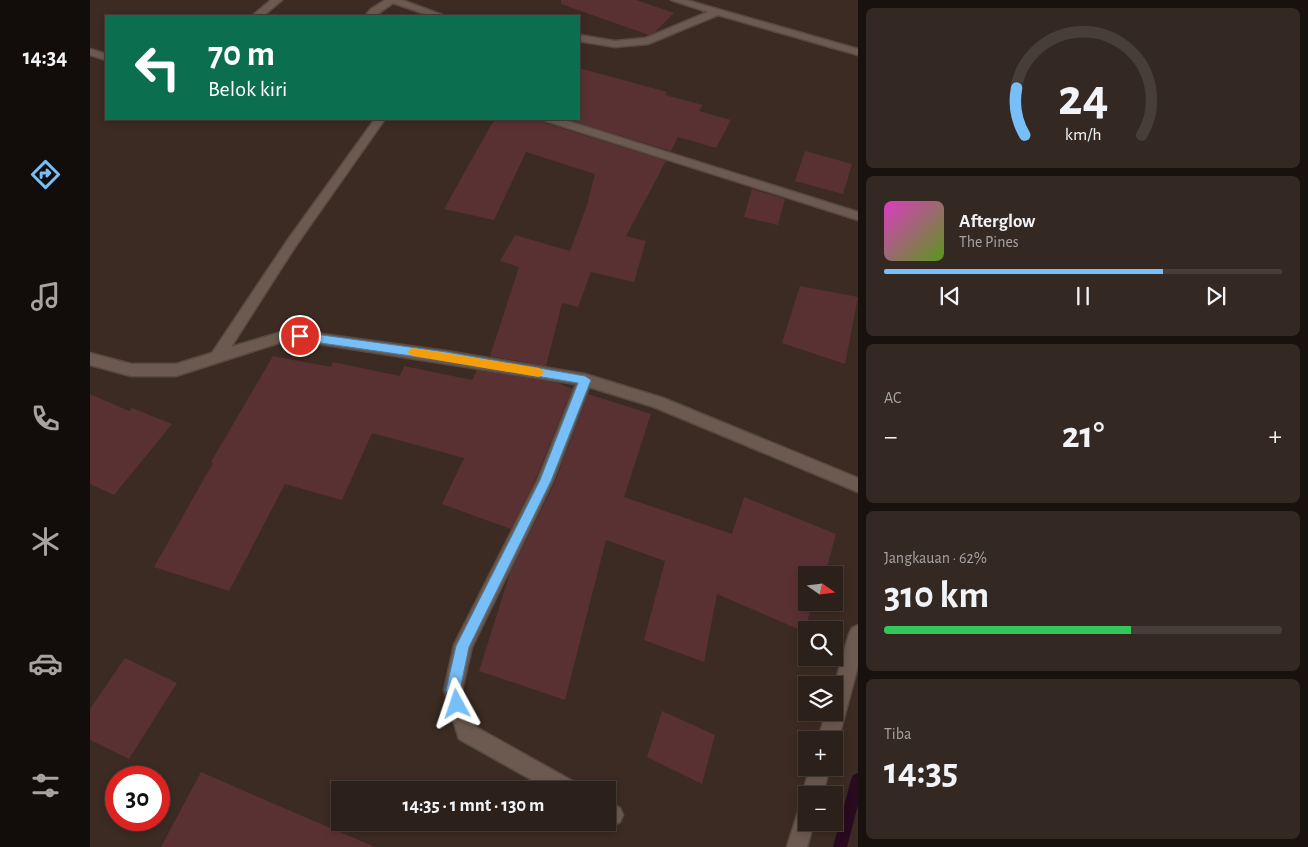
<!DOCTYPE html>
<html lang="id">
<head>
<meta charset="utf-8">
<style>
	:root { --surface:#2c201a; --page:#342823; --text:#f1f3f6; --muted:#a6a3a2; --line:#483e39; --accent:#78bff8 }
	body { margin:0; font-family:"Alegreya Sans",sans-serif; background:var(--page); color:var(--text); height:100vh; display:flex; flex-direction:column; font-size:19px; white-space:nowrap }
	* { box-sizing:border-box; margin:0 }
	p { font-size:16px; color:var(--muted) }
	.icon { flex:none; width:28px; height:28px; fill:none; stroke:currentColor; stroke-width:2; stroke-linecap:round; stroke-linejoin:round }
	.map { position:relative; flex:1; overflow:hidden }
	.side { display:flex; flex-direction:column; gap:8px; padding:8px; background:#18120e; width:450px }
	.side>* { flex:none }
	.hud { position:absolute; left:15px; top:15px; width:475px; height:105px; border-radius:0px; box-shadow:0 2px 8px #0003,0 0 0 1px var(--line); background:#0b6e4f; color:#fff; overflow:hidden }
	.needle { width:32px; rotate:104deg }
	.controls { position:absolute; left:708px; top:566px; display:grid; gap:10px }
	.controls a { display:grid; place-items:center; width:45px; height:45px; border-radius:0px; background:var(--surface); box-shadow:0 2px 8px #0003,0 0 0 1px var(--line); font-size:25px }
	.speed { position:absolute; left:15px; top:766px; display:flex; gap:10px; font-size:25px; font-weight:700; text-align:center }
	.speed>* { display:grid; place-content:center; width:65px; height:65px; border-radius:50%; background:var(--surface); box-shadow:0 2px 8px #0003,0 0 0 1px var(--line); line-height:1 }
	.speed .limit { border:8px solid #d22; background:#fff; color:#111 }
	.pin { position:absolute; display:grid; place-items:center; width:42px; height:42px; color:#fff; margin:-21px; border:2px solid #fff; border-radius:50%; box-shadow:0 1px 5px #0007 }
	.me { position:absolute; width:55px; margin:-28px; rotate:355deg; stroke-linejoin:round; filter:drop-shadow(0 0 4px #0008) }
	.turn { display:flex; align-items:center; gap:18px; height:105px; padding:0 20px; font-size:22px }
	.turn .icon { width:65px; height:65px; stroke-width:2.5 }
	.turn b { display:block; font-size:35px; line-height:42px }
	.big { font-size:38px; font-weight:600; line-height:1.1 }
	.side .widget { flex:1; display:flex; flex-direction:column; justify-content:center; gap:8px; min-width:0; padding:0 18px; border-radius:8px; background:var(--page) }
	.side .dial { align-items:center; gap:0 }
	.dial svg { height:130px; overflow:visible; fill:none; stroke:var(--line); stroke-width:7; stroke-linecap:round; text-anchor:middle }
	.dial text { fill:var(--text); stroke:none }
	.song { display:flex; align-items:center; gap:15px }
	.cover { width:60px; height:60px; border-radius:8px; background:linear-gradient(135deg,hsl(310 70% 55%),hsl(90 70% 35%)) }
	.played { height:5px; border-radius:2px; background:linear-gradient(90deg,var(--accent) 70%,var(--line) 70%) }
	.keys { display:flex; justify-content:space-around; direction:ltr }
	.heat { display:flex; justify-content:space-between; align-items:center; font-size:28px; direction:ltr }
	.charge { height:8px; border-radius:4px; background:linear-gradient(90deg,#34c759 62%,var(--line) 0) }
	.trip { position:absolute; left:241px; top:781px; width:285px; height:50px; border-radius:0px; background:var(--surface); box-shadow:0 2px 8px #0003,0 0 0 1px var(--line); font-weight:600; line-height:50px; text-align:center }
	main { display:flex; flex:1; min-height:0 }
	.menu { display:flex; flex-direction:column; width:90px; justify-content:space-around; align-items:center; background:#120d0a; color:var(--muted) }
	.menu .icon { width:35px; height:35px }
	.menu .current { color:var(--accent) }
	.menu b { font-size:22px; color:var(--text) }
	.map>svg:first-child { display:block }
</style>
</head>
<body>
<main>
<nav class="menu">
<b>14:34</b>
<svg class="icon current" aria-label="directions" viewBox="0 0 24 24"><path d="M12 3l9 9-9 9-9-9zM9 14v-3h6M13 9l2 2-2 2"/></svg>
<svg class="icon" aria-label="music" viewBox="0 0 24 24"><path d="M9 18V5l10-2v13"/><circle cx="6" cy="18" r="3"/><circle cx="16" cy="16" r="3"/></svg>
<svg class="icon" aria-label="phone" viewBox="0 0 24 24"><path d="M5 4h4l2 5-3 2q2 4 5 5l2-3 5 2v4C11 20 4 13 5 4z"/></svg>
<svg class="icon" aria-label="climate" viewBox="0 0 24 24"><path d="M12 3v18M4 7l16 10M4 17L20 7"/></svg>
<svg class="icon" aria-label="car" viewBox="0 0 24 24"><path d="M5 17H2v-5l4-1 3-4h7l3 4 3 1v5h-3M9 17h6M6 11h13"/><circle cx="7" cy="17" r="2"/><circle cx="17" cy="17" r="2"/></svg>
<svg class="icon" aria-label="filters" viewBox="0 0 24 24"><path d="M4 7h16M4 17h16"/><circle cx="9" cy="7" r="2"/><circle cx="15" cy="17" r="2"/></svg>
</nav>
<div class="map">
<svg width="768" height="847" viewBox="0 0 768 847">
	<rect width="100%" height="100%" fill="#3b2b22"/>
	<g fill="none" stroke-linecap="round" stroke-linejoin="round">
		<polygon fill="#290a1e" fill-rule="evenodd" points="768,773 768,805 757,847 743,847 761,780 763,775"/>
	</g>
	<g fill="#5a3133">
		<polygon points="471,0 546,0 584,13 565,32 559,35 471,4"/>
		<polygon points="489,68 577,92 575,95 613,105 609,111 641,120 626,148 588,137 581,151 476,119 489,119"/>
		<polygon points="406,119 453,119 455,123 576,161 536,236 556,241 544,282 501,272 488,307 472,303 456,366 400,356 429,267 410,261 425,235 480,251 497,205 505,174 436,152 404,220 354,209 401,125"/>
		<polygon points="715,151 762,164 753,194 705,181"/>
		<polygon points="662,189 695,199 688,225 654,217"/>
		<polygon points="710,286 768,297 755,364 692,343"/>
		<polygon points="183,356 241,367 243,362 310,376 314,366 382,380 387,370 468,383 482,389 446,478 421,529 352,504 374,458 282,433 252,500 195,484 139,591 64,567 123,463 121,462"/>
		<polygon points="0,394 39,411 42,408 82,424 24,495 0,484"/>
		<polygon points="498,394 561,414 534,497 642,534 654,497 746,534 735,575 716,575 716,602 722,602 715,632 627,594 614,662 554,640 575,561 516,540 475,700 389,671 420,573 465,482"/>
		<polygon points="35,658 87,683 39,759 0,740 0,709"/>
		<polygon points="572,711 625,735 612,784 557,757"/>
		<polygon points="111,772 168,797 285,847 71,847"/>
	</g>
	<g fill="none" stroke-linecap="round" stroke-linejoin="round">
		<defs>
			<g id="street">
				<polygon points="181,0 192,0 173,16 162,16"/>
				<polygon points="295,0 312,0 355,16 341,16 303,3 285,16 275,16 281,9"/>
				<polygon points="581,0 596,0 768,49 768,55 628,15 558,44 525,47 489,41 489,35 525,41 556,38 618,12"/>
				<polygon points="0,49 16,54 16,60 0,55"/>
				<polygon points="285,119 295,119 205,247 141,347 195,331 210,331 356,351 495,374 573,398 768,478 768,492 564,407 499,387 463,481 382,647 372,690 384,726 486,783 489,790 460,790 369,739 354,690 364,645 448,479 486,384 210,341 195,341 86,376 41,376 0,365 0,353 41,364 86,364 122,353 197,241"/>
				<polygon points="455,119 471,119 768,212 768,220 456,121"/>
				<polygon points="768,625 768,666 748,740 744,747 744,740 728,740 736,712 744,712 744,687 759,634 762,628"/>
				<polygon points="720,768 740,768 732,795 716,795 716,803 712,795"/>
				<polygon points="518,802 530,808 533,815 530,822 523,825 517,822"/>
				<polygon points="716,806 716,822 724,822 717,847 697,847 709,809"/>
			</g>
		</defs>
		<use href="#street" stroke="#574a42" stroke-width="3"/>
		<use href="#street" fill="#6c5a50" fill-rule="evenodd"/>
	</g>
	<polygon fill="#78bff8" stroke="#4e7ca1" points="210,332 356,352 495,376 501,380 461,481 379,647 370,690 374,704 372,709 367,711 362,709 356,690 366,646 450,480 488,383 356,361 210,340 204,336"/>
	<polygon fill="#f59e0b" points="323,348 449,368 455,372 449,377 323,356 317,352"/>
</svg>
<div class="controls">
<a><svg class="needle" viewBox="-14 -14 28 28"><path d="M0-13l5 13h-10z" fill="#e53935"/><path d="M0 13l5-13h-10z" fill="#a6a3a2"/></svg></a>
<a><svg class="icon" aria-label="search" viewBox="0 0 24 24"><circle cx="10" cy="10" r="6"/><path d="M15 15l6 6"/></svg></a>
<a><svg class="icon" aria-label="layers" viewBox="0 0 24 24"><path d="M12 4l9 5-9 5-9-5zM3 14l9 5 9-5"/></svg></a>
<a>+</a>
<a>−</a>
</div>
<div class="speed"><div class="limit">30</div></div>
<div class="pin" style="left:210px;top:336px;background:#d93025"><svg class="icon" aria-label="arrive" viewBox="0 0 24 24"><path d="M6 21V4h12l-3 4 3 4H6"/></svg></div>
<svg class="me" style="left:367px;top:704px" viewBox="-20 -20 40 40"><path d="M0-17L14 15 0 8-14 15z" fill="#78bff8" stroke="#fff" stroke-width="4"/></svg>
<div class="trip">14:35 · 1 mnt · 130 m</div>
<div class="hud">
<div class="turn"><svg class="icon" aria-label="left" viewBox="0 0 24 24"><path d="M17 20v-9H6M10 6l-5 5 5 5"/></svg><div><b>70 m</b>Belok kiri</div></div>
</div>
</div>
<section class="side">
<div class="widget dial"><svg viewBox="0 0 100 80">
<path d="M14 69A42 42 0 1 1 86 69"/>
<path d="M14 69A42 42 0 0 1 9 40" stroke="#78bff8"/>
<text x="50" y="56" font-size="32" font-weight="700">24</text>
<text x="50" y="72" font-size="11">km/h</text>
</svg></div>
<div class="widget">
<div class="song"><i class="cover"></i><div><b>Afterglow</b><p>The Pines</p></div></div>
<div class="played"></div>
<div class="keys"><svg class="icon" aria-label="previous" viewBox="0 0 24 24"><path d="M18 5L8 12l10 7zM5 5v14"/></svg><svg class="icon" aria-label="pause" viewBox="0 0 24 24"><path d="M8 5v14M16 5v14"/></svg><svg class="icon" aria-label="next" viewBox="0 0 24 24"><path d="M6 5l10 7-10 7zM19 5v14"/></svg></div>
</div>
<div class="widget"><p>AC</p>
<div class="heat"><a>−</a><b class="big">21°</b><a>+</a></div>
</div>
<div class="widget"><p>Jangkauan · 62%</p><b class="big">310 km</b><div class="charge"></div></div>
<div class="widget"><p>Tiba</p><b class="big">14:35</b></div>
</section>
</main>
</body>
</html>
